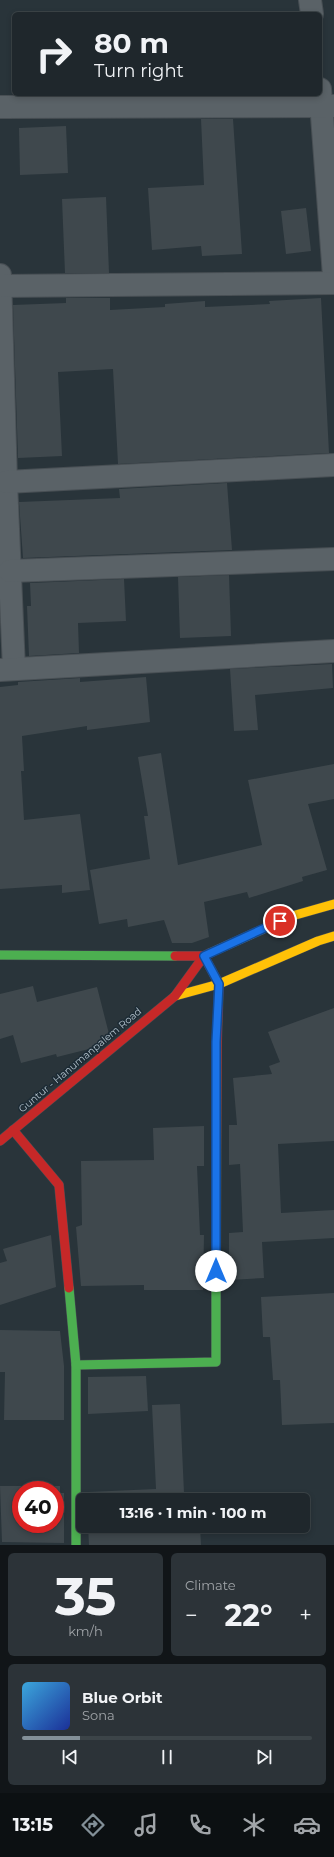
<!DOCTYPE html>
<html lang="en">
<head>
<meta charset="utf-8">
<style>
	:root { --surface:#1f272c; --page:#2c3338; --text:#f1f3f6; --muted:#a1a5a9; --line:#3c4448; --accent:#839098 }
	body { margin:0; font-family:Montserrat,sans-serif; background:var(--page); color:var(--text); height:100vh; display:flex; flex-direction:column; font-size:15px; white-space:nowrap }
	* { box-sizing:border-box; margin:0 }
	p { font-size:13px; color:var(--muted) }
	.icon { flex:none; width:22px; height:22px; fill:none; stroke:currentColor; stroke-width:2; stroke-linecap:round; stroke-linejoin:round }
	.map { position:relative; height:1545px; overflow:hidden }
	.drawer { display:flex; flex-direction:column; gap:8px; padding:8px; background:#111518; flex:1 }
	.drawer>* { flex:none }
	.hud { position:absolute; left:12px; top:12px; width:310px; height:84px; border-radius:6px; box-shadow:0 2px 6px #0003,0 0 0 1px var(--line); background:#1f272c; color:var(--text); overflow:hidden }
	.speed { position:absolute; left:12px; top:1481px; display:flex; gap:8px; font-size:20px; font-weight:700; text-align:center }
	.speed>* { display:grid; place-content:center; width:52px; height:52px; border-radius:50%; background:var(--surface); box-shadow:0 2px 6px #0003,0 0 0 1px var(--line); line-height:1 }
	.speed .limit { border:6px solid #d22; background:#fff; color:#111 }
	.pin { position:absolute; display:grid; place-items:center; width:34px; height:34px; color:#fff; margin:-17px; border:2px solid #fff; border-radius:50%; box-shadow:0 1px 4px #0007 }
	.me { position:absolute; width:44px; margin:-22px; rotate:0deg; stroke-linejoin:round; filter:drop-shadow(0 0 3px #0008) }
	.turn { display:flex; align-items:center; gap:14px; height:84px; padding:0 16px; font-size:18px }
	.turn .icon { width:52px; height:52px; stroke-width:2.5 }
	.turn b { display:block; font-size:28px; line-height:34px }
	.big { font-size:30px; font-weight:700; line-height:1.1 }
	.drawer .tile { flex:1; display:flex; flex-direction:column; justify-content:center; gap:6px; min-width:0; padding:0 14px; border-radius:6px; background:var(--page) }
	.drawer .dial { align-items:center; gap:0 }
	.dial b { font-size:52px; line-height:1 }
	.song { display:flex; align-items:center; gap:12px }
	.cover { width:48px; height:48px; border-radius:6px; background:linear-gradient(135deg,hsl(200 70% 55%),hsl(230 70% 35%)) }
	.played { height:4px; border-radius:2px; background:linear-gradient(90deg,var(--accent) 20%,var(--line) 20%) }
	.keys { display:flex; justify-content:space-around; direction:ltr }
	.heat { display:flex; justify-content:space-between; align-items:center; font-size:22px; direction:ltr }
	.drawer .tiles { flex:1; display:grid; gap:8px; grid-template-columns:1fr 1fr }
	.tile:last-child { grid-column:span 2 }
	.trip { position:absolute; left:76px; top:1493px; width:234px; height:40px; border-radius:6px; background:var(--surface); box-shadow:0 2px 6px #0003,0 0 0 1px var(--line); font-weight:700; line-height:40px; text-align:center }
	.tabs { display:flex; height:64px; justify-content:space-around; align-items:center; background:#0c1012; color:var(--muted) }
	.tabs .icon { width:28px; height:28px }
	.tabs .current { color:var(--accent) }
	.tabs b { font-size:18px; color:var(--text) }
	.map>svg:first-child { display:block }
</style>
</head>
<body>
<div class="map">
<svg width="334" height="1545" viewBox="0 0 334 1545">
	<rect width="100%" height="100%" fill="#29343a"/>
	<g fill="#3f484d" fill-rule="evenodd">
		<polygon points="201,119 233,119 242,254 202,256 201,246 152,250 148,188 204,185"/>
		<polygon points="66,126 68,173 20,175 19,128"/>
		<polygon points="106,197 109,273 65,273 62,199"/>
		<polygon points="306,208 311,251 286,254 281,211"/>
		<polygon points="66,298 110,298 110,310 165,307 165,304 205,301 205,307 270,304 269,301 321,298 329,453 118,464 113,369 58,372 62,456 18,458 13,305 66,303"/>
		<polygon points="227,483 232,550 23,558 19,502 120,498 119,489"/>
		<polygon points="229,575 231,636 180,638 178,577"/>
		<polygon points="124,579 126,621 78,623 79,653 29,656 27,606 31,606 30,583"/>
		<polygon points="332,664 333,688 255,695 258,730 234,731 230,669"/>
		<polygon points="146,677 150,722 87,730 87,726 22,736 24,771 21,771 24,820 80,814 90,890 62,893 62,885 0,889 0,687 18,685 18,682 80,678 80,682"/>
		<polygon points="161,753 178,865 262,845 248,780 334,764 334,799 308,804 327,870 302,877 303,881 249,898 247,892 204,902 209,937 192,943 172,943 164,920 128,927 127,919 99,924 90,870 150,859 144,816 148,816 138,757"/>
		<polygon points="33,986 37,1002 97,987 109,1034 93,1048 57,1057 56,1054 21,1063 13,1035 0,1039 0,994"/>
		<polygon points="334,1008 334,1141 278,1144 281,1213 334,1210 334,1238 262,1242 264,1278 229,1280 229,1233 243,1232 240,1164 229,1165 229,1125 237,1125 233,1078 272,1074 269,1066 280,1062 268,1032"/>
		<polygon points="204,1126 204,1166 197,1166 200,1235 204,1235 203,1290 144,1290 144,1285 81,1286 76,1227 82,1225 81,1161 154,1160 153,1128"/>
		<polygon points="51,1235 56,1287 0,1305 0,1263 7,1261 3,1249"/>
		<polygon points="334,1293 334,1423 282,1425 280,1380 273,1380 270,1337 263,1337 261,1297"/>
		<polygon points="0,1330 60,1331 64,1366 64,1420 4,1420 5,1372 0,1372"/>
		<polygon points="146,1376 148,1411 88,1414 88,1377"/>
		<polygon points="180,1404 184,1493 199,1492 199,1500 88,1500 88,1492 156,1489 152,1405"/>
		<path d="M0,1486H60V1493H64V1543L2,1542ZM21,1490H55V1524H21Z"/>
		<polygon points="88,1526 200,1526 201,1545 89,1545"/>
	</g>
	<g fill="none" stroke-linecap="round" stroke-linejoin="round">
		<defs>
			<g id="street">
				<polyline points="310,0 312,14"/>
				<polyline points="320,89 334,276"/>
				<polyline points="0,107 334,106"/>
				<polyline points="0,275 6,482 14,669"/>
				<polyline points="0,286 334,283"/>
				<polyline points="6,482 334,465"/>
				<polyline points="10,571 334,559"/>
				<polyline points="0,670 334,651"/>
			</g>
			<g id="fast">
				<polyline points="0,955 175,956"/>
				<polyline points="69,1288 76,1365 76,1545"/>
				<polyline points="76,1365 216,1362 216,1268"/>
			</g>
			<g id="slow">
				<polyline points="210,953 292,916 334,904"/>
				<polyline points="175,996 219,984 318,941 334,936"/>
			</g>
			<g id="jam">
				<polyline points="175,956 204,956 219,984 217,1042 216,1268"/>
				<polyline points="13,1130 59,1185 69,1288"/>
				<polyline points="0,1141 175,996 204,956 210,953"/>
			</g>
		</defs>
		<use href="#street" stroke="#484f54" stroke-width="24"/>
		<use href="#fast" stroke="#484f54" stroke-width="10"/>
		<use href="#slow" stroke="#484f54" stroke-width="10"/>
		<use href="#jam" stroke="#484f54" stroke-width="10"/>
		<use href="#street" stroke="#5a6267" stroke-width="22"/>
		<use href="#fast" stroke="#4caf50" stroke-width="9"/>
		<use href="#slow" stroke="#ffc107" stroke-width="9"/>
		<use href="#jam" stroke="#c62828" stroke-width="9"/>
	</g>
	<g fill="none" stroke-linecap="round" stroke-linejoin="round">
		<defs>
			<polyline id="route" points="216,1271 216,1042 219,984 204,956 280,921"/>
		</defs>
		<use href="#route" stroke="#114b97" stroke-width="10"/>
		<use href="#route" stroke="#1a73e8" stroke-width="7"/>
	</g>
	<g text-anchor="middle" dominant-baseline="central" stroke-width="3" stroke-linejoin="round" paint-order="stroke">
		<g font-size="10" fill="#b3c1cb" stroke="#1c2b35">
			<text transform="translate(80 1060) rotate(-40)">Guntur - Hanumanpalem Road</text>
		</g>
	</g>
</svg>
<div class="speed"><div class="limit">40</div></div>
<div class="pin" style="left:280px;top:921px;background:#d93025"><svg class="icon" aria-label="arrive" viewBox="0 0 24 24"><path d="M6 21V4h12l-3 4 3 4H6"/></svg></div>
<svg class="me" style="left:216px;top:1271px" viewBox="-20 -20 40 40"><circle r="19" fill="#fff"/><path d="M0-13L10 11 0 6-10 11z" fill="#1a73e8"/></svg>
<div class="trip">13:16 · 1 min · 100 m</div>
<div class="hud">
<div class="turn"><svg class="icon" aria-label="right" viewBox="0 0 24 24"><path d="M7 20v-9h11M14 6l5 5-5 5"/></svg><div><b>80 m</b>Turn right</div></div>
</div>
</div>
<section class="drawer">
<div class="tiles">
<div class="tile dial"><b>35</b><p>km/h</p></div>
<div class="tile"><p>Climate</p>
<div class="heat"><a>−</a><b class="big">22°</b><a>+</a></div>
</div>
<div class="tile">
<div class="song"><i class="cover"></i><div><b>Blue Orbit</b><p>Sona</p></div></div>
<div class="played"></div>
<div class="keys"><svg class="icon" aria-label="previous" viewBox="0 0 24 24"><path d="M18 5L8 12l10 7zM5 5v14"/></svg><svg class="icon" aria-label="pause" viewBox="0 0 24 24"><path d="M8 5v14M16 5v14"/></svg><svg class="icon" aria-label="next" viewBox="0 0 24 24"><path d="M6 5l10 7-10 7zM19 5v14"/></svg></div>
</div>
</div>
</section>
<nav class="tabs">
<b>13:15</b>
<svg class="icon current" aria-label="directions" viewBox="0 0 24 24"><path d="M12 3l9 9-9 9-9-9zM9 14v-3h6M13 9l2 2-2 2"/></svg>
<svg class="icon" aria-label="music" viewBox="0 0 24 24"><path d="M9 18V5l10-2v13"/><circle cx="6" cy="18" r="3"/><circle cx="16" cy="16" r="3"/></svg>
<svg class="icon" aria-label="phone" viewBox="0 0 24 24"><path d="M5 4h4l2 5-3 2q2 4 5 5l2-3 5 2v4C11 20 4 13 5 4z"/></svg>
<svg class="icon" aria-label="climate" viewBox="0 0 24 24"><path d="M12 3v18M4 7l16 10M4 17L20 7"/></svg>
<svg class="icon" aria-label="car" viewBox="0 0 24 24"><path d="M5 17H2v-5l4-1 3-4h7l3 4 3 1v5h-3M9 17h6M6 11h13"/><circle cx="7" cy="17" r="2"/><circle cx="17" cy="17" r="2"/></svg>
</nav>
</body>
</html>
